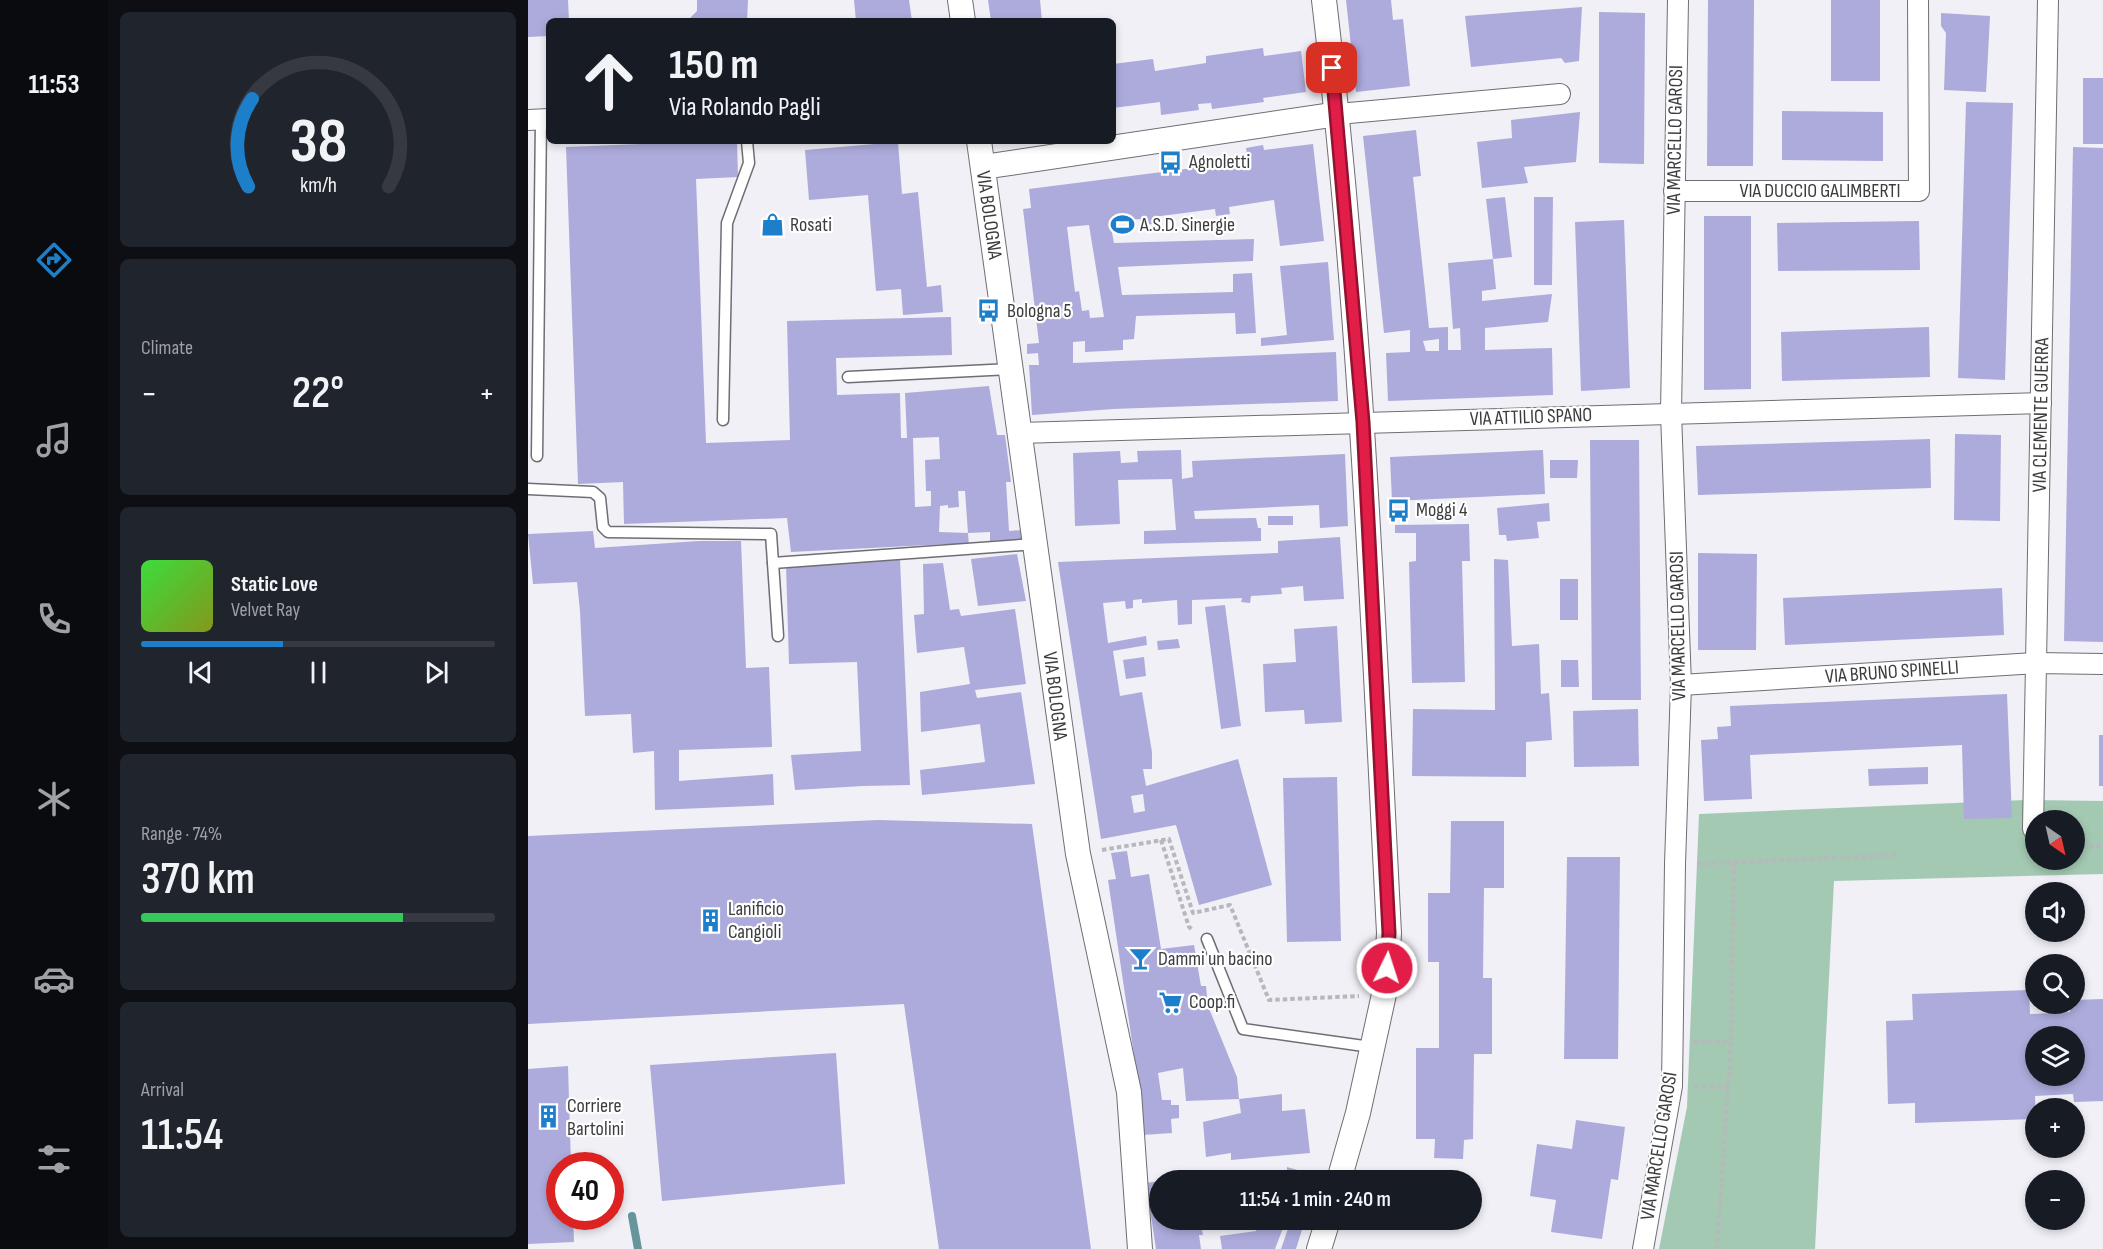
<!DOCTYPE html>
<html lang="en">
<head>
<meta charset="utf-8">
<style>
	:root { --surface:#171b24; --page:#20242c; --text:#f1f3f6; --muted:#9ea1a6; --line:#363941; --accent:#1d7eca }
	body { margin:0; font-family:"Sofia Sans Condensed",sans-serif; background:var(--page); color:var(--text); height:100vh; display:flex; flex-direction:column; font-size:22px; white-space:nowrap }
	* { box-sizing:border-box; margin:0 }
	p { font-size:20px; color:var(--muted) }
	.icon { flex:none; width:33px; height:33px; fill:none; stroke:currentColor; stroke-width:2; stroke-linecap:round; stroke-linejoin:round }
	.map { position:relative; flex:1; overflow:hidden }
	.sheet { display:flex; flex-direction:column; gap:12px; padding:12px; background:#0d0f14; width:420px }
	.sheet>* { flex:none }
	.guide { position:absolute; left:18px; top:18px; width:570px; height:126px; border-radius:9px; box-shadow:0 3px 9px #0003; background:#171b24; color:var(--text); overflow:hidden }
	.needle { width:39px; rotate:146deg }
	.tools { position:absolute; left:1497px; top:810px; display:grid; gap:12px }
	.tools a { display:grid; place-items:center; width:60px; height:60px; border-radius:50%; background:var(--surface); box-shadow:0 3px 9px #0003; font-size:30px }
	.speed { position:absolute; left:18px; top:1152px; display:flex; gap:12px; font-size:30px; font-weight:700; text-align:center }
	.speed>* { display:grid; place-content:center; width:78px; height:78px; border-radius:50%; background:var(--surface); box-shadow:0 3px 9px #0003; line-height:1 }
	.speed .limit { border:9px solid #d22; background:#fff; color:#111 }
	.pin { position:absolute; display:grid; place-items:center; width:51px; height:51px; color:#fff; margin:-26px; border-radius:12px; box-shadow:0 3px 9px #0006 }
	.me { position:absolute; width:66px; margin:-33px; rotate:4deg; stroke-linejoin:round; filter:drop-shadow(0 0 4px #0008) }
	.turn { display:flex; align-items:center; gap:21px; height:126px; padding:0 24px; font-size:27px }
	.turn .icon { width:78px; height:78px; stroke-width:2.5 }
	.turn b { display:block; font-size:42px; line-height:51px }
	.big { font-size:45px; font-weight:600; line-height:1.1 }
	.sheet .widget { flex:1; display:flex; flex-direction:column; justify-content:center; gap:9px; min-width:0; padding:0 21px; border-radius:9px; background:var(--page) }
	.sheet .dial { align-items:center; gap:0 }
	.dial svg { height:156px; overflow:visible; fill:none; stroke:var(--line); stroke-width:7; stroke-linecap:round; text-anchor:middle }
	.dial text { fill:var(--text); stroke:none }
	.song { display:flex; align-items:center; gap:18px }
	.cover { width:72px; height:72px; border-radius:9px; background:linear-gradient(135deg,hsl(120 70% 55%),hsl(70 70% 35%)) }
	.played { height:6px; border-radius:3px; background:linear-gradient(90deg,var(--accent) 40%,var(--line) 40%) }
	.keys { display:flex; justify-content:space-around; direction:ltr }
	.heat { display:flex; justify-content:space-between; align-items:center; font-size:33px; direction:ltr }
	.charge { height:9px; border-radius:4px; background:linear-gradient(90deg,#34c759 74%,var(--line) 0) }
	.trip { position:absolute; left:621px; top:1170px; width:333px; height:60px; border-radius:30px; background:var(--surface); box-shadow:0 3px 9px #0003; font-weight:600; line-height:60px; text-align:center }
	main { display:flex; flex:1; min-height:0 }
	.tab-bar { display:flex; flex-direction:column; width:108px; justify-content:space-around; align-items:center; background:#090b0e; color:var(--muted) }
	.tab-bar .icon { width:42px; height:42px }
	.tab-bar .on { color:var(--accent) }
	.tab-bar b { font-size:27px; color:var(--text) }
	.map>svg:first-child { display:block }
</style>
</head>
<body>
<main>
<nav class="tab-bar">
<b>11:53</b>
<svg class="icon on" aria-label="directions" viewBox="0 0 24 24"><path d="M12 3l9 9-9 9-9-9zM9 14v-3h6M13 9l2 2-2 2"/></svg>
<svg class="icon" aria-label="music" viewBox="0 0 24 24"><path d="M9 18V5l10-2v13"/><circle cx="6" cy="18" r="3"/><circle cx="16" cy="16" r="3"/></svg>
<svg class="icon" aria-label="phone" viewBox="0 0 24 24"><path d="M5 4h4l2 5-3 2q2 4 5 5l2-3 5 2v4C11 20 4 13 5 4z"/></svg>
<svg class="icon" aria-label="climate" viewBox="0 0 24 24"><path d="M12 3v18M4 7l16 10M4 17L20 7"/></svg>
<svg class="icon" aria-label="car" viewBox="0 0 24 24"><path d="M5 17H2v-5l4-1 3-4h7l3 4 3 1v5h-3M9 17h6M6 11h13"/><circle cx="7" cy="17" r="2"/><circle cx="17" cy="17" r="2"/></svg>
<svg class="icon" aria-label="filters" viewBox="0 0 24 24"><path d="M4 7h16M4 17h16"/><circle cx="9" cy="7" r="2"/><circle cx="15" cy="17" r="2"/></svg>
</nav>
<section class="sheet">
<div class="widget dial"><svg viewBox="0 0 100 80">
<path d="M14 69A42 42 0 1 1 86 69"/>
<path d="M14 69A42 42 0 0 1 16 24" stroke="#1d7eca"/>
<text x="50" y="56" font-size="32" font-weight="700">38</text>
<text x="50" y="72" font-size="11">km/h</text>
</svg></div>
<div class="widget"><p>Climate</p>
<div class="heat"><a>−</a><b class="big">22°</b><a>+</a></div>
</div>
<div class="widget">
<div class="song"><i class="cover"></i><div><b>Static Love</b><p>Velvet Ray</p></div></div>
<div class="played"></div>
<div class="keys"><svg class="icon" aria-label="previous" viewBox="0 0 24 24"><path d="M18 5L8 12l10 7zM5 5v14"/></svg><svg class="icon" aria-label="pause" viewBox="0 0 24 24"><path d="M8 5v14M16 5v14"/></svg><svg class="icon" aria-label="next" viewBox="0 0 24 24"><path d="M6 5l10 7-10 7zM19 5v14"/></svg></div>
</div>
<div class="widget"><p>Range · 74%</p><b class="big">370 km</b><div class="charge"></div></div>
<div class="widget"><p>Arrival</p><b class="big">11:54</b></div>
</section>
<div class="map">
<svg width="1575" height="1249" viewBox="0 0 1575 1249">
	<rect width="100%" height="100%" fill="#f0f0f6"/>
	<path fill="#a4c9b2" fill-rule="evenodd" d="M1497,800L1575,801V874L1306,881L1287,1249H1131L1159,1107L1171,814ZM1508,820H1546V860H1508Z"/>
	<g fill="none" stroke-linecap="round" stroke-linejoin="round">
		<polyline stroke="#66969c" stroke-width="8" points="104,1216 110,1249"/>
	</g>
	<g fill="#acabdb" fill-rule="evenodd">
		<polygon points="0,0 40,0 41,21 21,21 21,36 0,37"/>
		<polygon points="169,0 220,0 219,21 159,21 169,11"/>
		<polygon points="326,0 381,0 384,21 328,21"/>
		<polygon points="460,0 512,0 514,21 463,21"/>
		<polygon points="818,0 863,0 865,20 875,19 882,86 828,92"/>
		<polygon points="1180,0 1226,0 1225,166 1179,166"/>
		<rect x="1303" y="0" width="49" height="81"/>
		<polygon points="1054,7 1051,61 1037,63 1033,58 943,67 937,16"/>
		<polygon points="1071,12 1117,13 1116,164 1071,163"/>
		<polygon points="1413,13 1462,16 1458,92 1416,90 1418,33 1413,26"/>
		<polygon points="735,48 736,56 773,51 778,92 735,98 736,102 684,109 683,103 670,104 671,110 633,115 632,102 585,108 585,64 625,59 627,71 678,63 678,56"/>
		<rect x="1555" y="78" width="20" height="66"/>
		<polygon points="1438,102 1485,103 1477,380 1430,378"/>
		<polygon points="1254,111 1355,112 1355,161 1254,160"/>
		<polygon points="1052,112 1048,162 996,167 1000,183 954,188 949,142 984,138 983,120"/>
		<path d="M888,130L893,176L885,177L901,328L920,327V350H933L932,328L925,329L920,263L965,259L958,199L977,197L984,257L965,259L968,289L954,291V301L1024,294L1020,322L957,328V350L1024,348L1025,395L860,401L858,353L882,352V330L856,333L835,136ZM911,339V351H898L895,341Z"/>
		<path d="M187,141H209L210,177L168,179L178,443L262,440L259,321L423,317L424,355L308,358L309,395L372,393L373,438H379L377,393L461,386L469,435H477L483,482H478L481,531L495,530L496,542L476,544L475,540L462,541V532L440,533L437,491H430L431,507L420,508V505L412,506L411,532L440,533L441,547L422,548L421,544L263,552L259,518L96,524L95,482L50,484L38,147ZM411,437L412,459L397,460L398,491H403V506L387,507L385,438Z"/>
		<polygon points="370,142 374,194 390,192 399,287 413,285 415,312 375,315 373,289 348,291 340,195 281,200 277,150"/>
		<path d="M785,144L796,241L752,246L746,200L701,207L702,214L688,216L687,209L625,217L626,224L612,225V219L582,222L586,243L726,239L725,261L590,267L594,295L705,292V274L724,273L728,333L708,334L707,313L608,316L606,339L595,340V350L557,352V341L545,342V363L808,352L810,401L585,409L504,415L501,365H511L510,353L499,354V344L511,343L495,209L503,208L501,189L720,161L718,148L735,145L736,150ZM561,225L576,317L562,318L561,310L554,311L551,291L547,292L539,227Z"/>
		<polygon points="1545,147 1575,148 1575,642 1536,641"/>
		<polygon points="1006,197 1025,197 1024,285 1006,285"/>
		<polygon points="1176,216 1223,216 1223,389 1176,390"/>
		<polygon points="1096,220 1102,388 1053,391 1047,222"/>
		<polygon points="1391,221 1392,270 1250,271 1249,223"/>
		<polygon points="800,262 806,340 733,346 733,338 759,335 752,266"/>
		<polygon points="1401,327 1402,377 1254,381 1253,332"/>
		<polygon points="1427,434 1473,435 1472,521 1426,520"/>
		<polygon points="1402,439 1403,488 1170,495 1168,446"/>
		<polygon points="1062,440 1111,440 1113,700 1064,700"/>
		<polygon points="653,450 654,479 665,477 664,461 817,454 820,526 792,528 791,505 666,511 667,519 728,518 730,528 733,528 733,541 616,544 616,531 648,530 644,479 590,480 592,524 547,526 545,453 592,451 593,463 610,462 609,451"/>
		<polygon points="1015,450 1017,494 864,501 862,457"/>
		<polygon points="1022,460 1050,460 1049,478 1022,478"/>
		<polygon points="1021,503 1022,521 1009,522 1011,538 979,541 978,535 971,535 969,508"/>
		<rect x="740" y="516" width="25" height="9"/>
		<polygon points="941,524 942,561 934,561 937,682 884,683 881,562 888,561 888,533 867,533 867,525"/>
		<polygon points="65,531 67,548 171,541 213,541 218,668 241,667 244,747 151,750 151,781 245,774 246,805 127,810 126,751 105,753 103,714 57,716 52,611 49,582 5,584 0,534"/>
		<path d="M812,537L816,599L776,601L775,586L753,588L754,594L723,596L722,603L713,602L714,598L664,600V624L650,625L649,600L614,603V599L605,600V608L598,609L597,601L575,603L580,643L618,636L619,645L585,651L592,696L614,692L624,752V769H615L618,786L710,759L744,885L671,905L648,825L573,839L530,562L750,553V541ZM615,794L617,811L606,813L603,796Z"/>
		<polygon points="1170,553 1229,554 1228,650 1170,650"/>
		<polygon points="489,554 498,601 450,606 443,559"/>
		<polygon points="966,559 980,560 984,646 1011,644 1013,694 1021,693 1024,740 998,742 998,777 884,776 885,709 967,710"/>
		<polygon points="372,560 382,785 335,786 267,790 263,755 333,751 329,662 261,664 258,565"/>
		<polygon points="415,563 422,610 431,609 433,616 487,609 498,684 447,690 449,698 493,692 507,784 394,795 392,770 457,762 452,724 393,732 392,692 442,684 436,647 389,653 386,615 396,614 395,564"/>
		<rect x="1032" y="579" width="18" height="41"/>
		<polygon points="1474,588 1476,635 1257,645 1255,598"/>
		<polygon points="697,605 713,726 693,729 677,607"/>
		<polygon points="809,626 814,722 777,724 776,710 737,712 735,664 768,662 766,629"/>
		<polygon points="650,639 652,648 630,650 629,641"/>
		<polygon points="616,657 618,676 598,679 595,660"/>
		<polygon points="1033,660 1050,660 1051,687 1033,687"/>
		<polygon points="1479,694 1484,818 1436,819 1434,745 1222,755 1224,799 1176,801 1173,740 1190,739 1189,727 1203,726 1202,706"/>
		<polygon points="1110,709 1111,766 1046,767 1045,711"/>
		<rect x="1571" y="735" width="4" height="51"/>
		<polygon points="1400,767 1400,784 1341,786 1340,769"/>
		<polygon points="809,777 813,941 759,942 755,778"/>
		<polygon points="350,820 504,824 563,1249 411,1249 376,1004 0,1024 0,836"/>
		<polygon points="923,821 976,821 976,888 956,888 955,978 964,978 964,1054 946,1054 945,1139 936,1140 935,1159 906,1158 907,1139 888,1139 888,1048 911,1048 911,962 900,962 900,893 922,893"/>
		<polygon points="599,851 603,877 621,874 633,949 666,945 673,986 678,986 680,1006 709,1077 711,1099 658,1101 655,1068 630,1073 634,1100 643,1100 643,1105 651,1105 651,1118 643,1119 644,1133 614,1135 613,1102 580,880 588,879 583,853"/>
		<polygon points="1039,857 1092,857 1090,1059 1036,1059"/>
		<path d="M1501,990L1502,1014L1542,1012V1004H1546V1000L1575,999V1101L1546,1102L1545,1094L1507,1096L1508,1119L1387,1123V1103L1360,1104L1358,1021L1385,1020L1384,994ZM1508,1036H1546V1076H1508Z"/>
		<polygon points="308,1053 317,1184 134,1201 122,1065"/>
		<polygon points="40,1066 43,1166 32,1166 32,1216 45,1216 46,1242 0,1244 0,1069"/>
		<polygon points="754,1094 754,1111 777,1109 782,1153 703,1160 703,1153 678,1157 675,1122 713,1113 711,1099"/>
		<polygon points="1048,1120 1097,1127 1090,1180 1083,1179 1074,1239 1023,1232 1028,1200 1002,1196 1009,1144 1044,1149"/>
		<polygon points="759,1167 790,1176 789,1180 759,1180"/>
		<polygon points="713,1174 714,1180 676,1180 676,1179"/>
		<polygon points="632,1181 632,1220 672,1220 675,1235 671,1235 673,1249 628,1249 618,1183"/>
		<polygon points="681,1220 713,1220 710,1223 682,1227"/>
		<polygon points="726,1220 758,1220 747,1249 694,1249 692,1236 728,1231"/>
		<polygon points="763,1220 777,1220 768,1249 753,1249"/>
	</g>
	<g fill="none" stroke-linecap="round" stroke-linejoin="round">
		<defs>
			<g id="service">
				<polyline points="320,377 483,369"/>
				<polyline points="195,420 199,223 221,163 219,141"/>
				<polyline points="9,456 13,120"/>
				<polyline points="0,489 65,492 72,498 75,527 80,532 243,534 245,563 507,544"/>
				<polyline points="245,563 250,636"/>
				<polyline points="679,939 715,1029 843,1047"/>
			</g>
			<g id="minor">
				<polyline points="810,114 1032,94"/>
				<polyline points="0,120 21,119"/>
				<polyline points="1146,191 1391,191 1390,0"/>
				<polyline points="492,433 1513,403"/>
				<polyline points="1153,685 1508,663 1575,664"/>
				<polyline points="1505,829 1520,0"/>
				<polyline points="1115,1249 1144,1086 1147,864 1153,685 1143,413 1150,0"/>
			</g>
			<g id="tertiary">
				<polyline points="432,0 435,21"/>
				<path d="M796,0C833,310 845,622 861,933L858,985L830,1113L811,1180"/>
				<polyline points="451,141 550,854 601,1092 612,1249"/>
				<polyline points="455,167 810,114"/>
				<polyline points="791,1249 800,1220"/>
			</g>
		</defs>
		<use href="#service" stroke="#6e6e73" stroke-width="13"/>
		<use href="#minor" stroke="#6e6e73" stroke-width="22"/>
		<use href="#tertiary" stroke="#6e6e73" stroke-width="26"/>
		<g stroke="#b7b8bc" stroke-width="4" stroke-dasharray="4.5 3" stroke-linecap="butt">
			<polyline points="633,840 661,927 665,930"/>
			<polyline points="1546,847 1575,846"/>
			<polyline points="574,850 641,839 665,913 702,905 741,1000 831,996"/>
			<polyline points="1169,864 1369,855"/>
			<polyline points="1165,1042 1203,1041"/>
			<polyline points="1166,1087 1200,1087"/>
			<polyline points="1189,1249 1203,1041 1206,863"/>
		</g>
		<use href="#service" stroke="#fff" stroke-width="10"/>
		<use href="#minor" stroke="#fff" stroke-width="20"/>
		<use href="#tertiary" stroke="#fff" stroke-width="24"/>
	</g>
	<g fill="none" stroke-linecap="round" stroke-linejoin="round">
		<defs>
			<polyline id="route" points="804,68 835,422 861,933 859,968"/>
		</defs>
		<use href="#route" stroke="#92132f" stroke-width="15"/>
		<use href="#route" stroke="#e11d48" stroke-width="10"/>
	</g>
	<defs>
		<symbol id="bus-bare" viewBox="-9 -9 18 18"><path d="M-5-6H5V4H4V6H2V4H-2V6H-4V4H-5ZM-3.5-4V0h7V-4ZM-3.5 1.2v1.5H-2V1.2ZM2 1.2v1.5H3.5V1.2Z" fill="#1d7eca" stroke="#fefefe" stroke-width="2.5" paint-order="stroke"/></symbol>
		<symbol id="shop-bare" viewBox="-9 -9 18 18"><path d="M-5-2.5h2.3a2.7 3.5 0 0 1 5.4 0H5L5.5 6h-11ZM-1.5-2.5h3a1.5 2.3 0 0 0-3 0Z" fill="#1d7eca" stroke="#fefefe" stroke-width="2.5" paint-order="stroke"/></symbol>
		<symbol id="stadium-bare" viewBox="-9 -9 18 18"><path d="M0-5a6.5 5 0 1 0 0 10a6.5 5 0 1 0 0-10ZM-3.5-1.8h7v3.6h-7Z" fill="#1d7eca" stroke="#fefefe" stroke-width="2.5" paint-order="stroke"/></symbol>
		<symbol id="building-bare" viewBox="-9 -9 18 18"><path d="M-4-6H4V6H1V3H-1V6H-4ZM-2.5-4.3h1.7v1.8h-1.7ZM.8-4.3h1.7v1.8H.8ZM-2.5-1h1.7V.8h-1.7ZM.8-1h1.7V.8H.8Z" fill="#1d7eca" stroke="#fefefe" stroke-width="2.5" paint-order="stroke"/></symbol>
		<symbol id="bar-bare" viewBox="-9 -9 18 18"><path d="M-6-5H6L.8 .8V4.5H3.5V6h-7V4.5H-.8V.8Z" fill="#1d7eca" stroke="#fefefe" stroke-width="2.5" paint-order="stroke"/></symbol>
		<symbol id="supermarket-bare" viewBox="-9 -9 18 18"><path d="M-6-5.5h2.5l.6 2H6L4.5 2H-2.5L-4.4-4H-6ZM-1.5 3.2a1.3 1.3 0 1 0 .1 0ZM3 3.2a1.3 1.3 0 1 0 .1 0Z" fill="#1d7eca" stroke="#fefefe" stroke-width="2.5" paint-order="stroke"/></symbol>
	</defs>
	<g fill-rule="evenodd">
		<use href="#bus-bare" x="626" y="146" width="33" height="33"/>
		<use href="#shop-bare" x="228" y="208" width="33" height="33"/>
		<use href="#stadium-bare" x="578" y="208" width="33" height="33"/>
		<use href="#bus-bare" x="444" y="294" width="33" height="33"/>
		<use href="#bus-bare" x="854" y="494" width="33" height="33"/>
		<use href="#building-bare" x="166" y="904" width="33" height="33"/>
		<use href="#bar-bare" x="596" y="942" width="33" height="33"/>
		<use href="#supermarket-bare" x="626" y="986" width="33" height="33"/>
		<use href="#building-bare" x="4" y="1100" width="33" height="33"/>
	</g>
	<g text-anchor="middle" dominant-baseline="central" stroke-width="4.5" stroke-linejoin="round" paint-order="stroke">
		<g font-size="20" fill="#3b3c3e" stroke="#fefefe">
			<text transform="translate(1147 140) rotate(-89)">VIA MARCELLO GAROSI</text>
			<text x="1292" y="191">VIA DUCCIO GALIMBERTI</text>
			<text transform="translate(461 215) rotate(82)">VIA BOLOGNA</text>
			<text transform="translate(1513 415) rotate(-89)">VIA CLEMENTE GUERRA</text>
			<text transform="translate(1003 417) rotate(-2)">VIA ATTILIO SPANO</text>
			<text transform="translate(1150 626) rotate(-91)">VIA MARCELLO GAROSI</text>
			<text transform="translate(1364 672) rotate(-4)">VIA BRUNO SPINELLI</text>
			<text transform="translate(527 696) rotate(83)">VIA BOLOGNA</text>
			<text transform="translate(1131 1146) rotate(-81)">VIA MARCELLO GAROSI</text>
		</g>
		<g font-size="20" fill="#3b3c3e" stroke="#fefefe" text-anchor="start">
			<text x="661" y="162">Agnoletti</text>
			<text x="262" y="225">Rosati</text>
			<text x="612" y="225">A.S.D. Sinergie</text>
			<text x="479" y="311">Bologna 5</text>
			<text x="888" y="510">Moggi 4</text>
			<text x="200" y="909">Lanificio<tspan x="200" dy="23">Cangioli</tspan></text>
			<text x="630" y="959">Dammi un bacino</text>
			<text x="661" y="1002">Coop.fi</text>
			<text x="39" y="1106">Corriere<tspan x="39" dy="23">Bartolini</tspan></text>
		</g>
	</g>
</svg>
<div class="tools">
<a><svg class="needle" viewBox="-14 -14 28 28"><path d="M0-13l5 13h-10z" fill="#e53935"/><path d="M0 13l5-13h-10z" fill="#9ea1a6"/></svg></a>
<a><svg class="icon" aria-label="sound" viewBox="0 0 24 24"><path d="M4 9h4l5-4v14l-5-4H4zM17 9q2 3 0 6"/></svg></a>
<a><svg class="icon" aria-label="search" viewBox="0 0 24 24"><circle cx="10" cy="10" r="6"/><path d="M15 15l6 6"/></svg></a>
<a><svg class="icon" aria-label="layers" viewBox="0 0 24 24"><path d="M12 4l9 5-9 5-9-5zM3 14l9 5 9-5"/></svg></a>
<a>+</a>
<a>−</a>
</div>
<div class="speed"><div class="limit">40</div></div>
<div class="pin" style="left:804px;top:68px;background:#d93025"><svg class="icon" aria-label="arrive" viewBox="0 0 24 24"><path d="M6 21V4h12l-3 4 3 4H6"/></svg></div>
<svg class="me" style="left:859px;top:968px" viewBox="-20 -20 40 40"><circle r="17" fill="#e11d48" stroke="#fff" stroke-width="3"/><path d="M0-11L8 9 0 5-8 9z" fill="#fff"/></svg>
<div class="trip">11:54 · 1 min · 240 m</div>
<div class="guide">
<div class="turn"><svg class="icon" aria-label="ahead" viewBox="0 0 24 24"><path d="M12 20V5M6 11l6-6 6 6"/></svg><div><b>150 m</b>Via Rolando Pagli</div></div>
</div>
</div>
</main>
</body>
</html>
